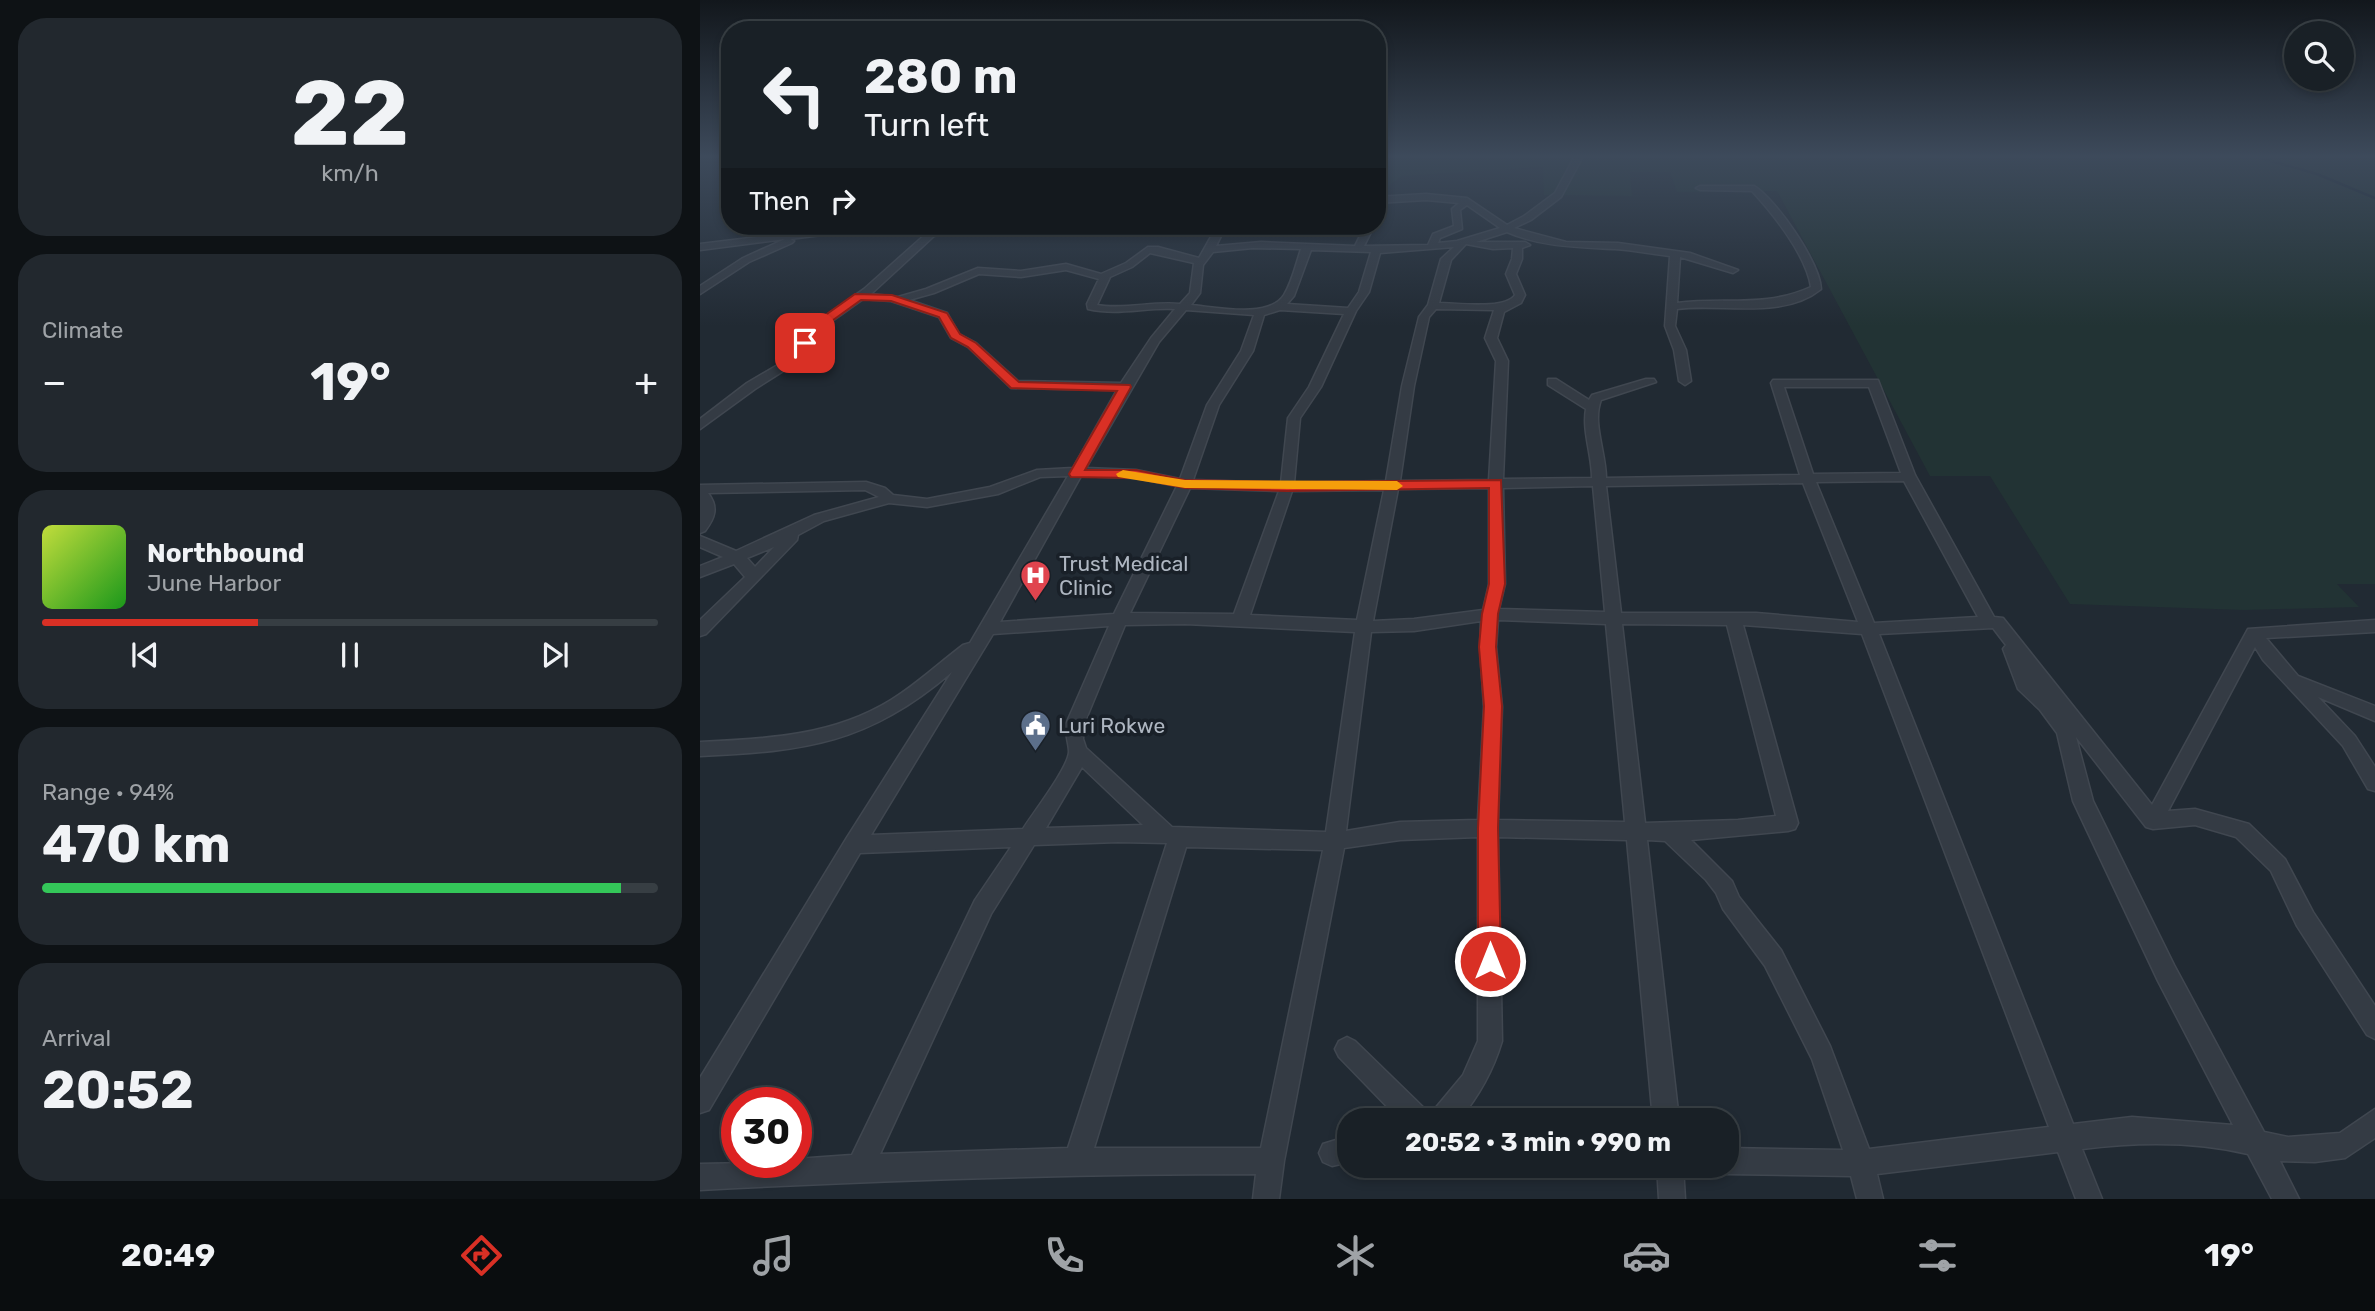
<!DOCTYPE html>
<html lang="en">
<head>
<meta charset="utf-8">
<style>
	:root { --surface:#192026; --page:#22282e; --text:#f1f3f6; --muted:#9fa3a7; --line:#373e43; --accent:#d93025 }
	body { margin:0; font-family:Rubik,sans-serif; background:var(--page); color:var(--text); height:100vh; display:flex; flex-direction:column; font-size:26px; white-space:nowrap }
	* { box-sizing:border-box; margin:0 }
	p { font-size:23px; color:var(--muted) }
	.icon { flex:none; width:38px; height:38px; fill:none; stroke:currentColor; stroke-width:2; stroke-linecap:round; stroke-linejoin:round }
	.map { position:relative; flex:1; overflow:hidden }
	.panel { display:flex; flex-direction:column; gap:18px; padding:18px; background:#0e1215; width:700px }
	.panel>* { flex:none }
	.guide { position:absolute; left:21px; top:21px; width:665px; height:214px; border-radius:28px; box-shadow:0 4px 10px #0003,0 0 0 2px var(--line); background:#192026; color:var(--text); overflow:hidden }
	.tools { position:absolute; left:1584px; top:21px; display:grid; gap:14px }
	.tools a { display:grid; place-items:center; width:70px; height:70px; border-radius:50%; background:var(--surface); box-shadow:0 4px 10px #0003,0 0 0 2px var(--line); font-size:35px }
	.speed { position:absolute; left:21px; top:1087px; display:flex; gap:14px; font-size:35px; font-weight:700; text-align:center }
	.speed>* { display:grid; place-content:center; width:91px; height:91px; border-radius:50%; background:var(--surface); box-shadow:0 4px 10px #0003,0 0 0 2px var(--line); line-height:1 }
	.speed .limit { border:10px solid #d22; background:#fff; color:#111 }
	.pin { position:absolute; display:grid; place-items:center; width:60px; height:60px; color:#fff; margin:-30px; border-radius:14px; box-shadow:0 4px 10px #0006 }
	.me { position:absolute; width:77px; margin:-38px; rotate:0deg; stroke-linejoin:round; filter:drop-shadow(0 0 5px #0008) }
	.turn { display:flex; align-items:center; gap:24px; height:147px; padding:0 28px; font-size:32px }
	.turn .icon { width:91px; height:91px; stroke-width:2.5 }
	.turn b { display:block; font-size:49px; line-height:60px }
	.then { display:flex; align-items:center; height:66px; padding:0 28px; background:#0003; gap:14px; font-size:26px }
	.big { font-size:52px; font-weight:700; line-height:1.1 }
	.panel .tile { flex:1; display:flex; flex-direction:column; justify-content:center; gap:10px; min-width:0; padding:0 24px; border-radius:28px; background:var(--page) }
	.panel .dial { align-items:center; gap:0 }
	.dial b { font-size:91px; line-height:1 }
	.song { display:flex; align-items:center; gap:21px }
	.cover { width:84px; height:84px; border-radius:10px; background:linear-gradient(135deg,hsl(70 70% 55%),hsl(120 70% 35%)) }
	.played { height:7px; border-radius:4px; background:linear-gradient(90deg,var(--accent) 35%,var(--line) 35%) }
	.keys { display:flex; justify-content:space-around; direction:ltr }
	.heat { display:flex; justify-content:space-between; align-items:center; font-size:38px; direction:ltr }
	.charge { height:10px; border-radius:5px; background:linear-gradient(90deg,#34c759 94%,var(--line) 0) }
	.trip { position:absolute; left:637px; top:1108px; width:402px; height:70px; border-radius:28px; background:var(--surface); box-shadow:0 4px 10px #0003,0 0 0 2px var(--line); font-weight:700; line-height:70px; text-align:center }
	.dock { display:flex; height:112px; justify-content:space-around; align-items:center; background:#0a0d0f; color:var(--muted) }
	.dock .icon { width:49px; height:49px }
	.dock .on { color:var(--accent) }
	.dock b { font-size:32px; color:var(--text) }
	main { display:flex; flex:1; min-height:0 }
	.map>svg:first-child { display:block }
</style>
</head>
<body>
<main>
<section class="panel">
<div class="tile dial"><b>22</b><p>km/h</p></div>
<div class="tile"><p>Climate</p>
<div class="heat"><a>−</a><b class="big">19°</b><a>+</a></div>
</div>
<div class="tile">
<div class="song"><i class="cover"></i><div><b>Northbound</b><p>June Harbor</p></div></div>
<div class="played"></div>
<div class="keys"><svg class="icon" aria-label="previous" viewBox="0 0 24 24"><path d="M18 5L8 12l10 7zM5 5v14"/></svg><svg class="icon" aria-label="pause" viewBox="0 0 24 24"><path d="M8 5v14M16 5v14"/></svg><svg class="icon" aria-label="next" viewBox="0 0 24 24"><path d="M6 5l10 7-10 7zM19 5v14"/></svg></div>
</div>
<div class="tile"><p>Range · 94%</p><b class="big">470 km</b><div class="charge"></div></div>
<div class="tile"><p>Arrival</p><b class="big">20:52</b></div>
</section>
<div class="map">
<svg width="1675" height="1199" viewBox="0 0 1675 1199">
	<rect width="100%" height="100%" fill="#212a33"/>
	<polygon fill="#223334" points="698,158 1675,158 1675,584 1637,584 1659,607 1544,610 1370,604 1290,476 1230,476 1077,191 977,192 970,172 930,172 932,196 844,195 843,167 702,176 677,194 677,161"/>
	<g fill="none" stroke-linecap="round" stroke-linejoin="round">
		<polyline stroke="#16222f" stroke-width="2.5" points="1560,158 1617,174 1675,198"/>
		<defs>
			<g id="street">
				<path d="M874,158H882L861,197L831,220L814,228L866,242L918,243L990,253L1038,270L1033,273L980,257L977,303C1025,297 1065,308 1111,287C1106,255 1074,215 1052,191L1000,190L996,188L1000,186H1054C1076,199 1120,263 1121,289C1083,320 1022,303 977,309L975,326L986,350L991,381L985,385L979,381L974,350L965,326L970,256C952,254 933,250 915,249C877,247 842,247 807,232L776,242H825L830,245L822,248V259L816,274L825,295L821,303L804,312L797,338L808,361L803,479L892,478C892,455 882,431 886,409L848,385V379H856L889,400L892,395L946,379H954L956,382L901,400C892,423 906,453 906,478L1100,475L1071,383L1073,380H1178L1215,475L1294,617L1303,618L1452,805L1548,629L1675,620V632L1566,638L1598,676L1675,706V721L1618,697L1655,736L1675,767V791L1668,789L1643,746L1563,660L1555,647L1468,811L1495,809L1549,824L1585,859L1613,912L1675,1006V1039L1667,1035L1597,926L1571,871L1536,837L1495,825L1453,829L1446,827L1376,737L1393,801L1474,965L1564,1132L1588,1137L1640,1133L1675,1109V1138L1645,1158L1615,1162L1580,1161L1599,1199H1572L1548,1154C1494,1141 1437,1142 1382,1149L1402,1199H1376L1358,1152L1177,1174L1183,1199H1157L1151,1176L1027,1174L1018,1170L1016,1166H1027V1148L1143,1150L1112,1059L1065,966L1023,909L1016,893L1006,880L965,841L947,840L979,1120H953L927,840L798,837L802,1041C793,1071 779,1096 759,1120H700L639,1057L635,1049L639,1041L647,1037L655,1041L727,1111L730,1119L733,1111L763,1075L778,1041V837L700,840L644,848L584,1161L579,1199H553L556,1174C370,1174 186,1180 0,1190V1164L96,1162V1159L152,1155L275,900L311,847L160,853L9,1110L0,1113V1078L146,839L252,672C167,744 107,751 0,756V742C66,739 133,736 191,700C217,684 239,663 263,645L270,643L368,476L340,477L298,494L227,507L189,503L124,521L98,535L97,540L6,634L0,636V620L45,577L34,564L0,577V566L23,557L0,547V536L36,551L114,515L179,497L165,490L8,493C19,507 15,518 5,531L0,533V485L166,482L185,488L193,495L227,499L290,487L337,470L373,468L417,390L311,388L268,347L251,338L239,317L191,301L163,299L118,331L96,363L55,389L0,429V419L47,383L88,359L110,327L164,289L228,232L255,226H271L234,236L171,294L198,297L226,289L278,268L321,271L366,264L401,274L426,263L448,247H458L499,258L517,226H526L516,246L561,242L655,246L665,226H674L664,246L728,245L733,234L754,226L752,209L759,203L726,200L677,203V197L726,194L767,198L807,225L824,216L855,193ZM767,205L800,228L757,241L738,243L740,238L762,229L760,210ZM766,244L793,249L813,248L812,259L806,274L815,295C805,310 757,303 739,303L751,260ZM754,247L741,259L728,305L719,317L702,386L686,481L594,483L600,418L621,387L656,311L669,292L680,253ZM553,248L601,249C596,264 592,282 584,295C569,319 515,307 491,305L500,293L503,265L513,252ZM611,250L671,252L659,292L648,308L587,304L594,296ZM450,253L494,263L490,293L480,304C453,301 424,310 397,305L410,277L432,267ZM366,270L399,279L387,304L388,309C418,316 446,307 475,309L451,338L421,383L318,381L276,343L259,334L247,313L209,300L234,293L279,274L321,277ZM736,309L794,310L785,338L796,361L789,480L700,481L714,386L729,317ZM486,310L554,315L541,351L507,405L480,479L436,470L386,468L459,342ZM580,310L644,314L609,387L588,418L581,483L493,480L519,405L553,351L564,315ZM1084,387H1169L1201,473L1113,474ZM381,476L436,478L477,486L414,614L300,622ZM1204,481L1278,617L1174,623L1116,482ZM1103,483L1158,622L1056,613H921L906,486ZM893,486L905,612L799,609L805,584L803,488ZM490,488L579,491L534,614L430,613ZM789,488V584L783,610L714,619L673,621L698,489ZM684,490L657,620L550,615L592,491ZM74,547L55,567L47,558ZM798,620L906,624L925,822L798,820L802,707L796,647ZM781,621L780,647L784,707L778,820L700,822L646,831L671,632L714,631ZM485,624L655,632L626,832L472,827L386,748L383,739L384,724L425,625ZM922,624L1027,625L1076,816L1038,820L945,823ZM1043,625L1162,634L1349,1127L1169,1149L1130,1046L1081,950L1039,897L1032,881L991,840L1088,831L1095,829L1098,823ZM409,626L366,724C365,736 369,743 369,752C368,768 333,813 323,829L171,835L293,634ZM1293,628L1306,645L1303,649L1318,689L1340,710L1357,733L1373,801L1458,981L1533,1125L1432,1117L1373,1124L1179,634ZM382,767L443,825L346,828ZM418,842L467,843L368,1148L180,1154L291,914L334,845ZM486,847L623,850L561,1148H394Z"/>
				<polygon points="149,226 174,226 169,229 90,239 94,241 92,243 49,262 0,294 0,286 43,258 85,239 0,250 0,244"/>
				<polygon points="649,1136 649,1162 632,1166 623,1162 619,1153 623,1144"/>
				<polygon points="957,1166 983,1166 985,1199 959,1199"/>
			</g>
		</defs>
		<use href="#street" stroke="#404750" stroke-width="3"/>
		<use href="#street" fill="#343b44" fill-rule="evenodd"/>
	</g>
	<linearGradient id="sky" x2="0" y2="1"><stop stop-color="#12171c"/><stop offset="0.48" stop-color="#3d4a5b"/><stop offset="1" stop-color="#3d4a5b" stop-opacity="0"/></linearGradient>
	<rect width="1675" height="326" fill="url(#sky)"/>
	<polygon fill="#d93025" stroke="#8d1f18" stroke-width="2" points="155,294 192,295 247,313 260,334 276,343 319,382 430,385 431,387 385,470 436,470 485,480 587,482 801,480 805,584 798,614 796,647 802,706 798,828 801,961 798,969 790,972 782,969 778,961 778,828 784,706 779,647 782,614 789,584 789,488 587,491 485,488 436,478 371,477 369,474 417,391 311,388 268,347 251,338 239,317 191,301 161,300 118,331 109,346 101,346 100,343 110,326"/>
	<polygon fill="#f59e0b" points="423,470 485,480 697,481 703,486 697,490 485,488 418,477 416,474"/>
	<defs>
		<symbol id="hospital-pin" viewBox="-11 -11 22 30"><path d="M0 17L-7.5 6A9.5 9.5 0 1 1 7.5 6Z" fill="#e0444e" stroke="#192028"/><path d="M-5-5h3v3.5h4V-5h3V5h-3V1.5h-4V5h-3Z" fill="#fff"/></symbol>
		<symbol id="civic-pin" viewBox="-11 -11 22 30"><path d="M0 17L-7.5 6A9.5 9.5 0 1 1 7.5 6Z" fill="#5c6f8a" stroke="#192028"/><path d="M-.6-6.5H3V-4.5H.6V-3L4-1V1h2V6H-6V1h2V-1L-.6-3ZM-1.2 2.5V6h2.4V2.5Z" fill="#fff"/></symbol>
	</defs>
	<g fill-rule="evenodd">
		<use href="#hospital-pin" x="318" y="558" width="35" height="47"/>
		<use href="#civic-pin" x="318" y="708" width="35" height="47"/>
	</g>
	<g text-anchor="middle" dominant-baseline="central" stroke-width="7" stroke-linejoin="round" paint-order="stroke">
		<g font-size="21" fill="#aeb6c1" stroke="#192028" text-anchor="start">
			<text x="359" y="563">Trust Medical<tspan x="359" dy="24">Clinic</tspan></text>
			<text x="358" y="725">Luri Rokwe</text>
		</g>
	</g>
</svg>
<div class="tools">
<a><svg class="icon" aria-label="search" viewBox="0 0 24 24"><circle cx="10" cy="10" r="6"/><path d="M15 15l6 6"/></svg></a>
</div>
<div class="speed"><div class="limit">30</div></div>
<div class="pin" style="left:105px;top:343px;background:#d93025"><svg class="icon" aria-label="arrive" viewBox="0 0 24 24"><path d="M6 21V4h12l-3 4 3 4H6"/></svg></div>
<svg class="me" style="left:790px;top:961px" viewBox="-20 -20 40 40"><circle r="17" fill="#d93025" stroke="#fff" stroke-width="3"/><path d="M0-11L8 9 0 5-8 9z" fill="#fff"/></svg>
<div class="trip">20:52 · 3 min · 990 m</div>
<div class="guide">
<div class="turn"><svg class="icon" aria-label="left" viewBox="0 0 24 24"><path d="M17 20v-9H6M10 6l-5 5 5 5"/></svg><div><b>280 m</b>Turn left</div></div>
<div class="then">Then<svg class="icon" aria-label="right" viewBox="0 0 24 24"><path d="M7 20v-9h11M14 6l5 5-5 5"/></svg></div>
</div>
</div>
</main>
<nav class="dock">
<b>20:49</b>
<svg class="icon on" aria-label="directions" viewBox="0 0 24 24"><path d="M12 3l9 9-9 9-9-9zM9 14v-3h6M13 9l2 2-2 2"/></svg>
<svg class="icon" aria-label="music" viewBox="0 0 24 24"><path d="M9 18V5l10-2v13"/><circle cx="6" cy="18" r="3"/><circle cx="16" cy="16" r="3"/></svg>
<svg class="icon" aria-label="phone" viewBox="0 0 24 24"><path d="M5 4h4l2 5-3 2q2 4 5 5l2-3 5 2v4C11 20 4 13 5 4z"/></svg>
<svg class="icon" aria-label="climate" viewBox="0 0 24 24"><path d="M12 3v18M4 7l16 10M4 17L20 7"/></svg>
<svg class="icon" aria-label="car" viewBox="0 0 24 24"><path d="M5 17H2v-5l4-1 3-4h7l3 4 3 1v5h-3M9 17h6M6 11h13"/><circle cx="7" cy="17" r="2"/><circle cx="17" cy="17" r="2"/></svg>
<svg class="icon" aria-label="filters" viewBox="0 0 24 24"><path d="M4 7h16M4 17h16"/><circle cx="9" cy="7" r="2"/><circle cx="15" cy="17" r="2"/></svg>
<b>19°</b>
</nav>
</body>
</html>
